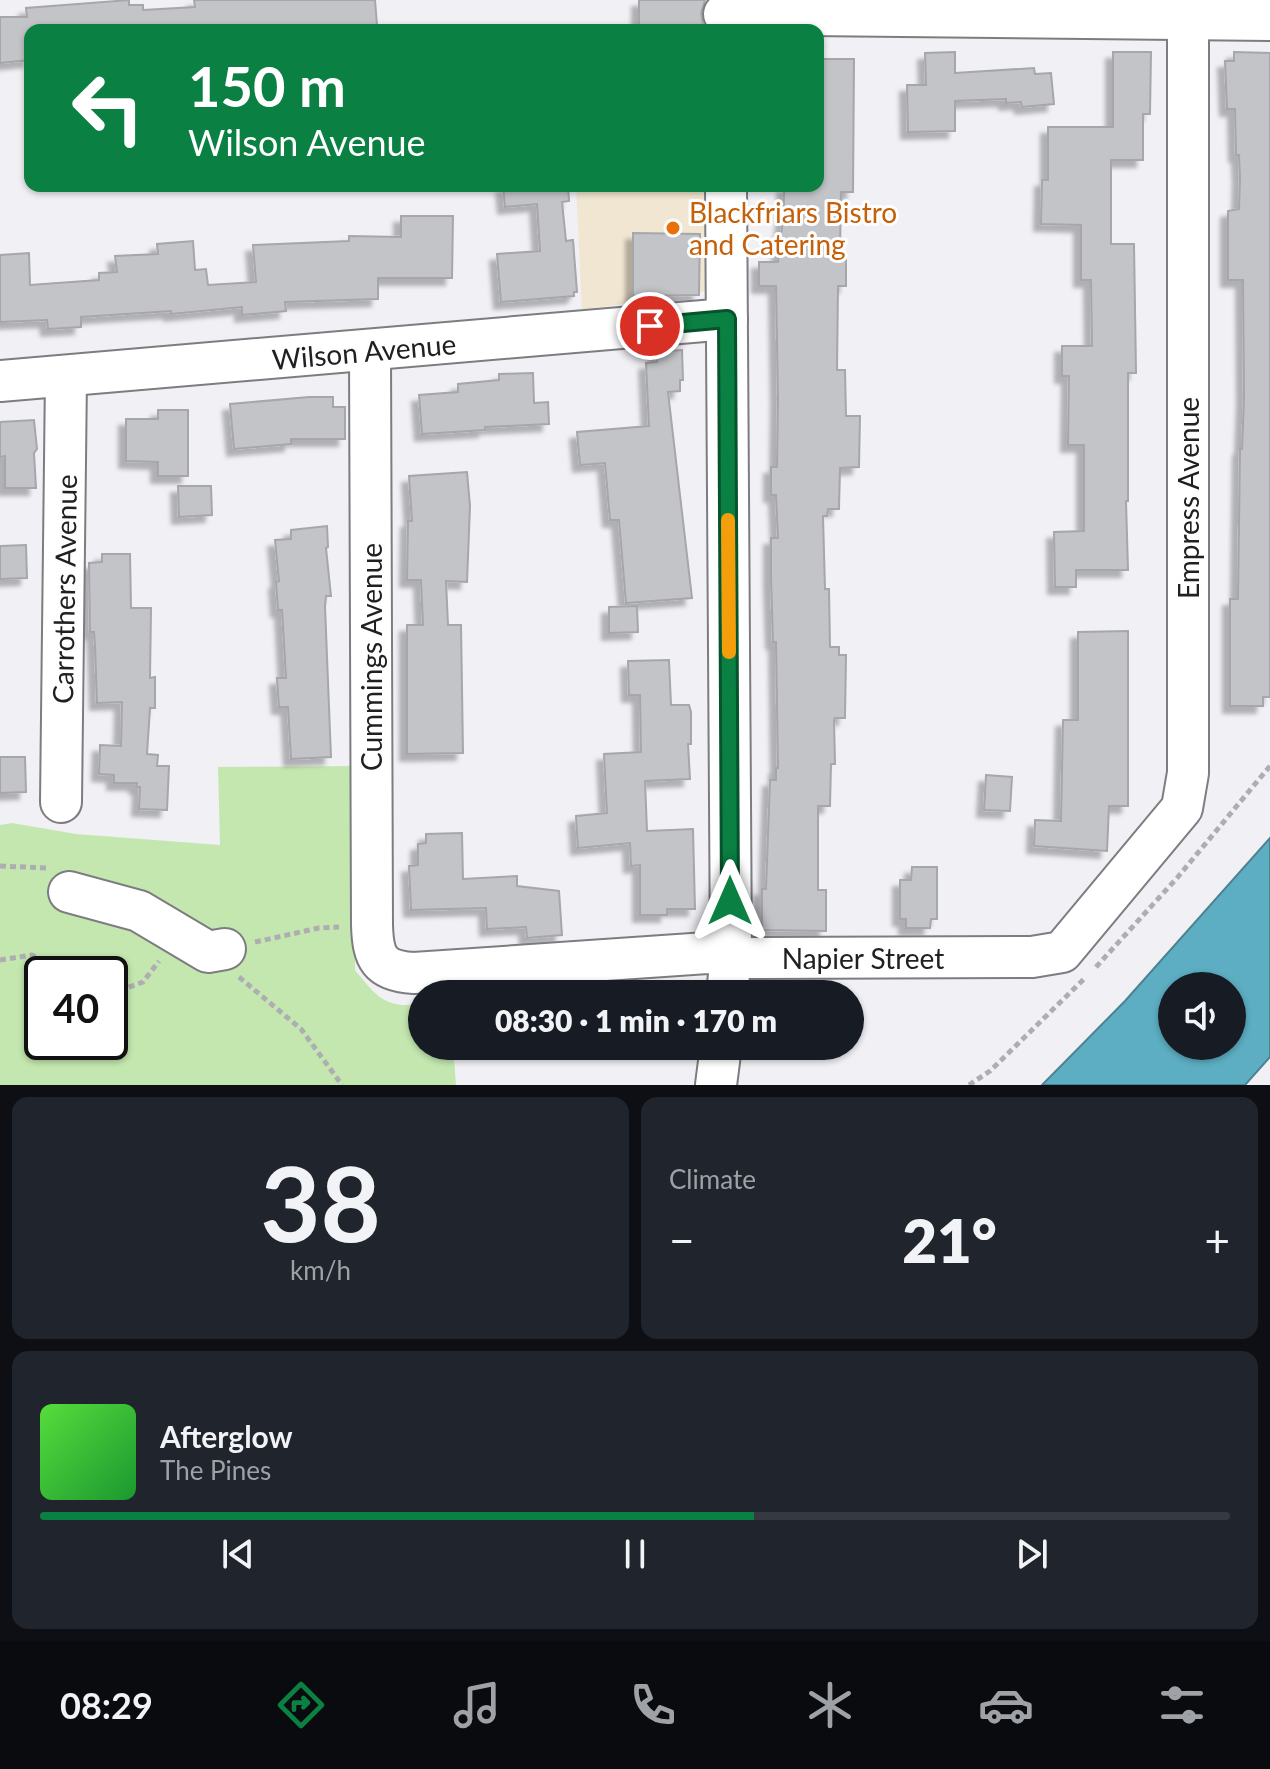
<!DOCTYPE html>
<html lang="en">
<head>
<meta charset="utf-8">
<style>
	:root { --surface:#171b24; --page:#20242c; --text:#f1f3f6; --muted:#9ea1a6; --line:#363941; --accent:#0b8043 }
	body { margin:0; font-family:Lato,sans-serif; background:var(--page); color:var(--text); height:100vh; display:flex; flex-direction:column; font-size:30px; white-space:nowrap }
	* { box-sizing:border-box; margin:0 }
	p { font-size:26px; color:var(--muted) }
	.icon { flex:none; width:44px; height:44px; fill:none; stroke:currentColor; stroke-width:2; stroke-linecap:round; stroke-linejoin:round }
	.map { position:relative; height:1085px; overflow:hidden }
	.side { display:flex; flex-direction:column; gap:12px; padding:12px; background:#0d0f14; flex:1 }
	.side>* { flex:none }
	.banner { position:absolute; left:24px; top:24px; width:800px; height:168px; border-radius:16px; box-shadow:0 2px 6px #0004; background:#0b8043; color:#fff; overflow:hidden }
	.fabs { position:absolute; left:1158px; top:972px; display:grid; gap:16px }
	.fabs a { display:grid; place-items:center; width:88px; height:88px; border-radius:50%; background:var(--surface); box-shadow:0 2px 6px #0004; font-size:40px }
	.speed { position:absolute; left:24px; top:956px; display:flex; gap:16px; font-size:40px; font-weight:700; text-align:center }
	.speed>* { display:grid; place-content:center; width:104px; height:104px; border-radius:50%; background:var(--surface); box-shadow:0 2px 6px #0004; line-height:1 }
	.speed .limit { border:4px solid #111; border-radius:12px; background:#fff; color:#111 }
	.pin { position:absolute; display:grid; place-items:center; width:68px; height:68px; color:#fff; margin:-34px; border:4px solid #fff; border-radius:50%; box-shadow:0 2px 8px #0007 }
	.me { position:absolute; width:88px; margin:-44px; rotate:0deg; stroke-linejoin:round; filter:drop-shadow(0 0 6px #0008) }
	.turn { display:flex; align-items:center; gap:28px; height:168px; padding:0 32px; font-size:36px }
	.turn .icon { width:104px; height:104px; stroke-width:2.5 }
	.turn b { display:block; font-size:56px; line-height:68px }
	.big { font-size:60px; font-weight:800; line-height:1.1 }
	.side .card { flex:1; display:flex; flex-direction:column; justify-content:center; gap:12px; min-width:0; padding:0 28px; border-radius:16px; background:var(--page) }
	.side .dial { align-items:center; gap:0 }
	.dial b { font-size:104px; line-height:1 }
	.song { display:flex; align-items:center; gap:24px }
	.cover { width:96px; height:96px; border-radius:12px; background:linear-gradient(135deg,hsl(110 70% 55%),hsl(130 70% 35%)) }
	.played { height:8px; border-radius:4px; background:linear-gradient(90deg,var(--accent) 60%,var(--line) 60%) }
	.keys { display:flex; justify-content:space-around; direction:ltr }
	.heat { display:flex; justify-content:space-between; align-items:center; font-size:44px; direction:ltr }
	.side .tiles { flex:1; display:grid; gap:12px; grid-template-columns:1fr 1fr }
	.card:last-child { grid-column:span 2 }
	.trip { position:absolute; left:408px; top:980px; width:456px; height:80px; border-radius:40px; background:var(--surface); box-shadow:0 2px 6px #0004; font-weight:800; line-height:80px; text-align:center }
	.menu { display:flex; height:128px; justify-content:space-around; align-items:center; background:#090b0e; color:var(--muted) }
	.menu .icon { width:56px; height:56px }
	.menu .current { color:var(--accent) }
	.menu b { font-size:36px; color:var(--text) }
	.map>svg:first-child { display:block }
</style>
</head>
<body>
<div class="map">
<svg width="1270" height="1085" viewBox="0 0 1270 1085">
	<defs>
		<filter id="shadow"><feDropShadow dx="-7" dy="7" stdDeviation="2" flood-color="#0004"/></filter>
	</defs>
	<rect width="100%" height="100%" fill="#f0f0f5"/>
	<polygon fill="#f1e6d1" points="576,186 709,186 708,291 582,310"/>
	<path fill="#c4e7b0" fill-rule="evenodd" d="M361,766L355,970C377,997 385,1009 422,1004V1046H453L456,1085H0V825L12,823L76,834L220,845L218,767ZM42,974H110V1042H42Z"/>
	<path fill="#5daec2" stroke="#4b8392" stroke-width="2" fill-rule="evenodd" d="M1270,838V1057L1245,1085H1042L1125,1001ZM1172,986H1232V1046H1172Z"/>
	<g fill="#c3c4c8" stroke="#a6a6ab" stroke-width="2" filter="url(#shadow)">
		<polygon points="129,0 129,5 143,5 143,10 195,7 194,0 375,0 377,25 322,30 181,30 181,28 30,30 30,60 0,63 0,17 27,17 26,8"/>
		<polygon points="639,0 705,0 701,13 704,30 639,30"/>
		<polygon points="955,52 955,73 1034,68 1035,74 1051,73 1054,104 1022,107 1021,102 1006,103 1006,99 955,101 955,131 908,132 907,85 926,85 925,53"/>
		<polygon points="1113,52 1151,52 1150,114 1143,114 1143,160 1111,160 1111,244 1134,244 1136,373 1128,373 1128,501 1126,501 1128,570 1076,570 1076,587 1055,587 1054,532 1084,531 1084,445 1068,445 1069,376 1062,376 1062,346 1092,346 1091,280 1081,280 1081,225 1041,224 1042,180 1048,180 1048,127 1113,127"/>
		<polygon points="1234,52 1270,53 1270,697 1263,697 1263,706 1230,706 1230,599 1238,599 1240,449 1242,449 1244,398 1243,280 1228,280 1228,211 1239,209 1240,178 1239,155 1236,155 1235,109 1227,109 1225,61 1234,61"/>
		<polygon points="818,59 854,59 853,192 841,192 840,253 846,253 846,286 838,286 837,370 845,370 846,416 860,416 859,467 840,468 839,509 828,509 827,516 823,516 825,589 829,589 830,647 839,647 839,655 846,655 845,718 835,718 834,720 835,764 831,764 830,806 818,806 818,890 826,890 826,931 762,930 762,889 766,889 770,780 776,780 776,768 778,768 776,642 773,642 771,579 771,538 778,538 776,495 771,495 771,467 777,467 778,398 776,286 759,286 759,262 778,262 784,210 784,186 818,186"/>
		<polygon points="503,186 568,186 569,201 562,202 566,241 573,240 577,292 574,292 574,296 501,302 497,254 540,251 537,204 505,207"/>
		<polygon points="401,216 453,216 452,278 378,278 378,299 285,302 286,311 242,315 242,307 171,314 171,311 81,317 81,327 48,329 47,320 0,322 0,255 29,253 30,285 99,280 99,273 117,272 115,256 158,254 157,244 193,241 195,270 206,269 208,285 256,282 253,245 349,241 349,236 401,237"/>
		<polygon points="633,233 700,234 699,295 633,296"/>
		<polygon points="682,350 683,380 680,380 680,391 668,392 692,598 626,603 619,520 610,520 605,463 580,465 577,432 649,426 646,363 657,362 656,352"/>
		<polygon points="533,373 534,403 548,402 549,424 485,427 485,430 422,434 419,395 458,392 458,384 499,380 499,374"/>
		<polygon points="309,397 333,397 333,407 345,407 345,439 291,439 291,444 234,449 230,404"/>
		<polygon points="158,410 188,410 188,476 158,476 158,462 126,461 126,419 158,419"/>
		<polygon points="34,420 37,449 34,453 36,488 5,488 5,456 0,457 0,422"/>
		<polygon points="467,472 470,506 467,582 446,581 448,625 461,625 463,753 407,754 407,625 423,625 421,580 407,580 408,521 412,521 409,476"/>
		<polygon points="178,486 211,486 212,515 179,517"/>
		<polygon points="327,526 328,547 326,548 331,596 326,596 325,606 331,757 291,759 288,707 279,707 277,678 286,678 282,610 278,610 276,582 279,581 275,540 291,539 291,530"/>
		<polygon points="26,545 27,578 0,579 0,546"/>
		<polygon points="102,554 130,554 131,608 151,608 150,678 155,677 155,708 150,708 147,754 158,755 157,766 169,766 167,810 139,809 140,787 136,787 137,783 114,783 114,775 99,774 100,745 121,746 122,702 97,703 95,646 94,632 90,632 89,563 102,562"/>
		<polygon points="637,606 638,632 609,633 609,607"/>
		<polygon points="1128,631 1128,806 1109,806 1107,851 1034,846 1035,820 1061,821 1063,720 1078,720 1078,632"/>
		<polygon points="669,660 671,705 689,705 691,712 691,744 688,744 690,779 645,781 647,831 693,829 695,909 667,909 667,915 640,915 640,865 631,866 630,843 578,848 576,816 607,813 604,754 641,752 640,695 629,695 628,661"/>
		<polygon points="0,757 25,757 26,792 0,793"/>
		<polygon points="986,775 1012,777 1010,811 984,810"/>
		<polygon points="462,833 463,879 517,876 517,886 559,891 562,935 527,938 526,927 487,929 486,908 411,910 409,866 418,865 418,844 426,843 426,834"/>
		<polygon points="912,867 937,867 937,919 931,919 930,928 906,928 906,919 900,919 900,880 911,880"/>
	</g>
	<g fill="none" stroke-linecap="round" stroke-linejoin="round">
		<defs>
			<g id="minor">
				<polyline points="724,14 1270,20"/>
				<polyline points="726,186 731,955 727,994"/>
				<path d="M370,351L372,925C373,958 379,971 414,973L707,953L750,958L1032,957L1062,952L1182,808L1188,773V0"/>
				<polyline points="0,381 727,319"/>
				<polyline points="61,802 66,376"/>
				<polyline points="69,892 139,911 208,952 225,949"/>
				<polyline points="716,1085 721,1046"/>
			</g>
		</defs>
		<use href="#minor" stroke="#7d7d81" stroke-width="44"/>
		<g stroke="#aeaeb2" stroke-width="5" stroke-dasharray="6 4" stroke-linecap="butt">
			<polyline points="0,866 47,868"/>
			<polyline points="255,942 319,928 339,927"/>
			<polyline points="0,960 32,955 70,974"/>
			<polyline points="1096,967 1177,878 1270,766"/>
			<polyline points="239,977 301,1029 342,1085"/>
			<polyline points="110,994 143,982 159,961"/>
			<polyline points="969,1085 990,1071 1086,977"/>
		</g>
		<use href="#minor" stroke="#fff" stroke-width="40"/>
	</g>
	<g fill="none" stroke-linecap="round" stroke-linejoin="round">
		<defs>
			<polyline id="route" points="650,326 727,319 730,901"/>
		</defs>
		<use href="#route" stroke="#07532c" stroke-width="20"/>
		<use href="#route" stroke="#0b8043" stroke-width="14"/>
		<polyline stroke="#f59e0b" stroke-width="14" points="728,520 729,652"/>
	</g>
	<circle fill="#e8710a" stroke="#fefeff" stroke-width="3" cx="673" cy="228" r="8"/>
	<g text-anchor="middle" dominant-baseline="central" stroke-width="6" stroke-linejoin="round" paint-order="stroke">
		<g font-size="28" fill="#c56008" stroke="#fefeff" text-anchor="start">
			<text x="689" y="212">Blackfriars Bistro<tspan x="689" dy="32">and Catering</tspan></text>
		</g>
		<g font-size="28" fill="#202022" stroke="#fefeff">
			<text transform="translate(364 351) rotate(-5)">Wilson Avenue</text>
			<text transform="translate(1188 498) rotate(-90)">Empress Avenue</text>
			<text transform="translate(64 589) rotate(-89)">Carrothers Avenue</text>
			<text transform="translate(371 657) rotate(-90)">Cummings Avenue</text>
			<text x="863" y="958">Napier Street</text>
		</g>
	</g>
</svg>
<div class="fabs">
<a><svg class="icon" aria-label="sound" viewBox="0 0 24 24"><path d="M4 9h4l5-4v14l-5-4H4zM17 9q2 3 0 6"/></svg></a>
</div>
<div class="speed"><div class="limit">40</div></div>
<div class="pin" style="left:650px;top:326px;background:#d93025"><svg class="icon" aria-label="arrive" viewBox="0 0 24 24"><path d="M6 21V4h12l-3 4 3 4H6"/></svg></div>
<svg class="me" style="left:730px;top:901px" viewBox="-20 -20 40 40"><path d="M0-17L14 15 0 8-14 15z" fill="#0b8043" stroke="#fff" stroke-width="4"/></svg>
<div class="trip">08:30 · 1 min · 170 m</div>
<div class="banner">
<div class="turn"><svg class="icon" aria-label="left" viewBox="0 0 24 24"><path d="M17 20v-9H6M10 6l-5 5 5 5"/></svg><div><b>150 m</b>Wilson Avenue</div></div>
</div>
</div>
<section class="side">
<div class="tiles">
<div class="card dial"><b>38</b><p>km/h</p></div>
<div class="card"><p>Climate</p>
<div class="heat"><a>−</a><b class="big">21°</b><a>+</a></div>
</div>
<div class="card">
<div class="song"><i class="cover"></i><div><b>Afterglow</b><p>The Pines</p></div></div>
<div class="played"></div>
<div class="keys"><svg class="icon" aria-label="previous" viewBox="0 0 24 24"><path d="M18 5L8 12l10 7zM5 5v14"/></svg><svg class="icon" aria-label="pause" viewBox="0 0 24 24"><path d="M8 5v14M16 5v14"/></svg><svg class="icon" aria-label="next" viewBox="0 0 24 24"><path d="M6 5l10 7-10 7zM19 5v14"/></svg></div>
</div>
</div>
</section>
<nav class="menu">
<b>08:29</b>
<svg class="icon current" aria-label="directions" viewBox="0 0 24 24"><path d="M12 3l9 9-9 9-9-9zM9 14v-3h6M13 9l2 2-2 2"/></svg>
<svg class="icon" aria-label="music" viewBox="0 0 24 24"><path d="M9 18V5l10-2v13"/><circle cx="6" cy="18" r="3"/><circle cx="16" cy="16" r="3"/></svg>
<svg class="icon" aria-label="phone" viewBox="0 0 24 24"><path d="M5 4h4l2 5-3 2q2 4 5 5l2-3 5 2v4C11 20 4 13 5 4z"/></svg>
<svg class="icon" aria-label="climate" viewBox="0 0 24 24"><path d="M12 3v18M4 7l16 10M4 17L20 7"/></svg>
<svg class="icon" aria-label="car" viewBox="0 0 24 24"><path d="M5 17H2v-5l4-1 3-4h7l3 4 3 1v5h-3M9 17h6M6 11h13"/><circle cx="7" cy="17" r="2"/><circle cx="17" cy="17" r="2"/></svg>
<svg class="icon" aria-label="filters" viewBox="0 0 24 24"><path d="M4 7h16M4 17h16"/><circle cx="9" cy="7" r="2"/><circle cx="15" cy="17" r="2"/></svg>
</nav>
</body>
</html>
